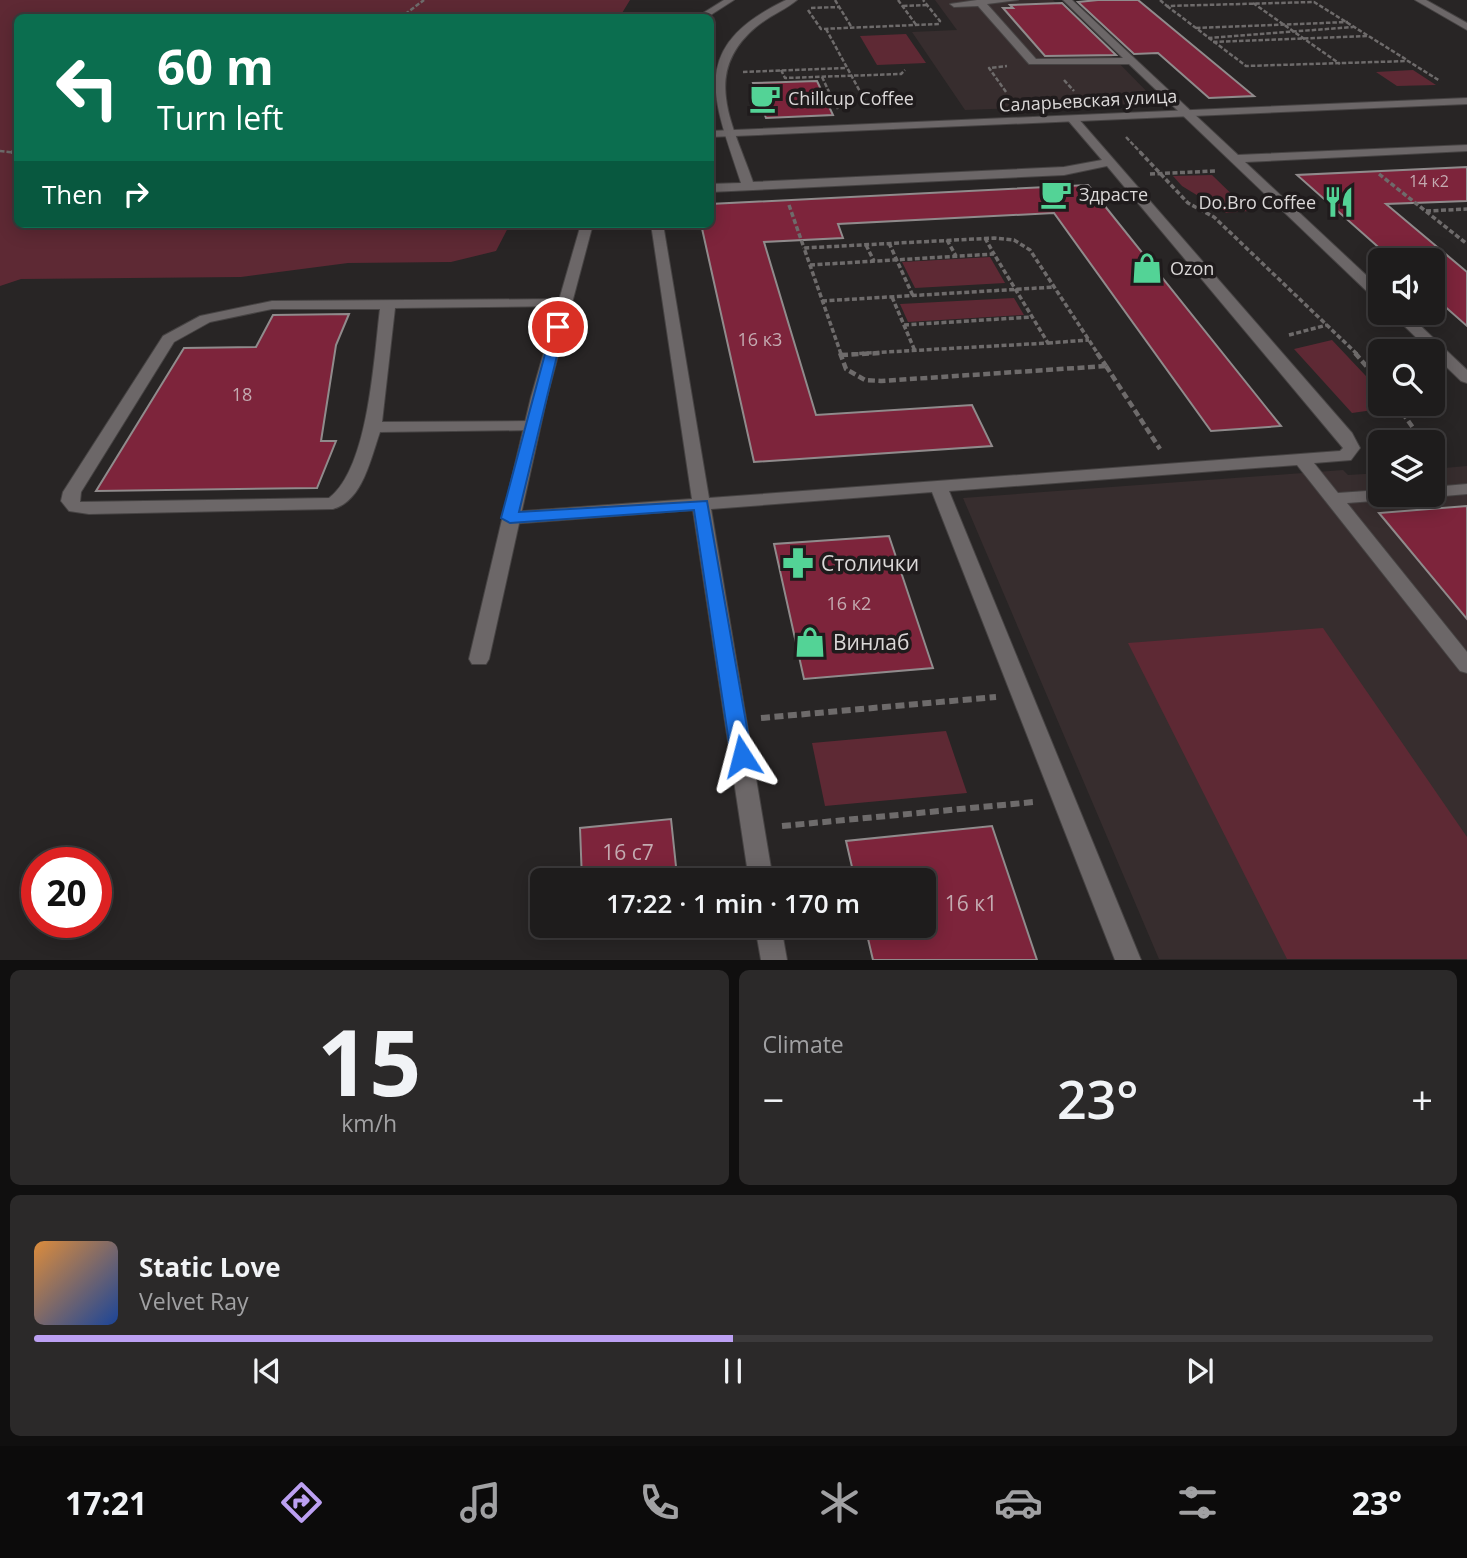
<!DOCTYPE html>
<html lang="en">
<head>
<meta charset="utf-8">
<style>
	:root { --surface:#1e1c1c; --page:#2b2929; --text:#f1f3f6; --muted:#a1a1a3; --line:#3c3a3b; --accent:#bca0f2 }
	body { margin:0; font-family:"Open Sans",sans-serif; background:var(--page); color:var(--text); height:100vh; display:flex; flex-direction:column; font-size:26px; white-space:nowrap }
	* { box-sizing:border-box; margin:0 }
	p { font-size:23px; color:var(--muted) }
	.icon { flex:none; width:38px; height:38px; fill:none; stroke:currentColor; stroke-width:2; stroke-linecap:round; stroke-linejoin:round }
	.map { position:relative; height:960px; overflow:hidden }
	.details { display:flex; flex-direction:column; gap:10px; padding:10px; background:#100f0f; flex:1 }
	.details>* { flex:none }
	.top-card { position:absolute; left:14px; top:14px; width:700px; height:214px; border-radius:10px; box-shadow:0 4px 18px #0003,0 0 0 2px var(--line); background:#0b6e4f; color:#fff; overflow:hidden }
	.tools { position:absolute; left:1368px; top:248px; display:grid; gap:14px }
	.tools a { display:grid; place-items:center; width:77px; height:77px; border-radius:10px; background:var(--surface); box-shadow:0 4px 18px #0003,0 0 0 2px var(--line); font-size:35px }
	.speed { position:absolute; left:21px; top:847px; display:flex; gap:14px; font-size:35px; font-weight:700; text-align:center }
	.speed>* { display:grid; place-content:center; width:91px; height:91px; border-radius:50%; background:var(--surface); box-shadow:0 4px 18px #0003,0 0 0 2px var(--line); line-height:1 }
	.speed .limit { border:10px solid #d22; background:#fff; color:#111 }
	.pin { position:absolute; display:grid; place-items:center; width:60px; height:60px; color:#fff; margin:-30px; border:4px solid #fff; border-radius:50%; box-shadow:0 2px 7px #0007 }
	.me { position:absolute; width:77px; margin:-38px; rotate:351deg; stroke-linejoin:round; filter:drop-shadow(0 0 5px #0008) }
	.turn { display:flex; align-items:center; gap:24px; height:147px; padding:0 28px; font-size:32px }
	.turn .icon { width:91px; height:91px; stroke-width:2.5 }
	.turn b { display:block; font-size:49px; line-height:60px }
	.then { display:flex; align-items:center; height:66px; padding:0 28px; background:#0003; gap:14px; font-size:26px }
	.big { font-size:52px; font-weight:600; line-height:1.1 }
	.details .widget { flex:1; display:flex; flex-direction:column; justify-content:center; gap:10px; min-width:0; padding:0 24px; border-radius:10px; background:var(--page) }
	.details .dial { align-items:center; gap:0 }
	.dial b { font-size:91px; line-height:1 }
	.song { display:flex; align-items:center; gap:21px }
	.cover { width:84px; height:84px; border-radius:10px; background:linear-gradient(135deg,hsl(30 70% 55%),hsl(220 70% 35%)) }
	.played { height:7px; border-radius:4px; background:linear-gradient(90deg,var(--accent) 50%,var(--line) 50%) }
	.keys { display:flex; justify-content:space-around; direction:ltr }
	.heat { display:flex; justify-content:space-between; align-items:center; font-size:38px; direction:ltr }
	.details .tiles { flex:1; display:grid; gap:10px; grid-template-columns:1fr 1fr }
	.widget:last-child { grid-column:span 2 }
	.trip { position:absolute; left:530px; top:868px; width:406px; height:70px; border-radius:10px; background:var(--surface); box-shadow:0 4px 18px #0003,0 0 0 2px var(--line); font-weight:600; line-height:70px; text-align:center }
	.tab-bar { display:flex; height:112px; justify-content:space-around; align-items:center; background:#0c0b0b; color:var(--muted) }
	.tab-bar .icon { width:49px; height:49px }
	.tab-bar .active { color:var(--accent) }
	.tab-bar b { font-size:32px; color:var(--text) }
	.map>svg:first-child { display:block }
</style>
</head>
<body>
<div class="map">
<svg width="1467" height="960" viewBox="0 0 1467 960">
	<rect width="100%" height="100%" fill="#282525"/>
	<g fill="#372d2e">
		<polygon points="935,0 1053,0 1056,3 1052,4 1102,55 1111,55 1158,103 965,110 912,32 957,30"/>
		<polygon points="1467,466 1467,959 1159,959 963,498 1343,470 1348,475 1381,473 1381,495 1433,495 1433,469"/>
	</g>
	<g fill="#5e2934">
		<polygon points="0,0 630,0 619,18 18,18 18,224 510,224 496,251 451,262 348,263 241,277 21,279 0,286"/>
		<polygon points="906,34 926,63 877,65 860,36"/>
		<polygon points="1413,70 1436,85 1397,86 1376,72"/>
		<polygon points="1212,175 1249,211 1226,213 1182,186 1173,176"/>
		<polygon points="990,257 1005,283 915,288 902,262"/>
		<polygon points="1014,298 1024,315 908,322 900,304"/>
		<polygon points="1332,340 1381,392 1381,404 1394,407 1352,413 1294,349"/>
		<polygon points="1323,628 1467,837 1467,959 1287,959 1128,643"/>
		<polygon points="946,731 967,793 825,806 812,743"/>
	</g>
	<g fill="#7d243b" stroke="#908b8c" stroke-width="2">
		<polygon points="1098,0 1138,0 1254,96 1209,98 1158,53 1134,54 1078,2"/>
		<polygon points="1062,3 1116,55 1045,56 1003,8 1013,8 1010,5"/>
		<polygon points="817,81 833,115 766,118 753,83"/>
		<polygon points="1467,167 1467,201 1386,204 1467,272 1467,326 1433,296 1433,261 1394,261 1297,175"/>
		<polygon points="1088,185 1281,426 1211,431 1054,213 838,224 843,238 764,242 816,415 972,405 992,446 754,462 701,224 710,224 710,204"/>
		<polygon points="349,314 336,345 321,441 336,441 317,488 96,491 184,348 256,347 273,315"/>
		<polygon points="1467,506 1467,619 1379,513"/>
		<polygon points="889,536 933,668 804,679 774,544"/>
		<polygon points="671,819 677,876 582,880 580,828"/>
		<polygon points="992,826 1037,960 873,960 865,926 924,926 924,880 855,880 846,841"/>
	</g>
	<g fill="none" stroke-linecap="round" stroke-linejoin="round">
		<defs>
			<g id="service">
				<path d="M786,0H797C785,10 769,16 756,27C700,74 734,126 753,182L1064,167L1102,160L1066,118L1076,116L1352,433L1360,448L1351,460L1314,463L1338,493L1381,490V495H1395L1386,500L1347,503L1467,652V673L1460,671L1297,465L949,491L1141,960H1115L932,492L711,509L773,880H749L693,510L510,524L501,518L510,512L692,499L651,224H663L709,498L1340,451L1343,448L1107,166L1064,175L710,192V184L741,183C714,99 686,48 786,0Z"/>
				<polygon points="977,0 1018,0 987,4 1036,59 1123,58 1063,0 1072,0 1238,155 1467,145 1467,151 1245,162 1381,289 1381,301 1376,300 1129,64 1029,64 978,6 954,7 950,4"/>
				<polygon points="1415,0 1426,0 1467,23 1467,30"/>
				<path d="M564,299L569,300V306L395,308L382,422L532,421L540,426L538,430L380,432C371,457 363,501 333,509L89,514L69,511L61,501L63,492L163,336L200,316L272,301ZM272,309H380C374,356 369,468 329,498L80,502L81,492L174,342L210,322Z"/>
				<polygon points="1391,313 1407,313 1467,370 1467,383 1461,381"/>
				<polygon points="1467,484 1467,494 1433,497 1426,495 1433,495 1433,487"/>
				<polygon points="755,926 781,926 787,960 761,960"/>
			</g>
			<g id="minor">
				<polygon points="724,0 734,0 706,18 695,18"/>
				<polygon points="1467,98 1467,104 710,137 710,131"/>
				<polygon points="581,224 593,224 547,397 489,659 486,664 472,664 469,659 531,397"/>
			</g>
		</defs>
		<use href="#service" stroke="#464343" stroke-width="2"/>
		<use href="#minor" stroke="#464343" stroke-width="2"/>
		<g stroke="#6e6b6b" stroke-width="2.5" stroke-dasharray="4.5 2" stroke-linecap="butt">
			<polyline points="835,0 852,28"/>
			<polyline points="898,0 917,26"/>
			<polyline points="1160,0 1167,6 1314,2 1407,60"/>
			<polyline points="1253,3 1340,64"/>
			<polyline points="903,6 927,5"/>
			<polyline points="1167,6 1246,66 1408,61 1440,81"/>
			<polyline points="811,8 839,7"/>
			<polyline points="808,10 821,29 939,24 940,21 923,0"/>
			<polyline points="400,18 424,0"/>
			<polyline points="1196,28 1348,22"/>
			<polyline points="826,29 869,108"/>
			<polyline points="1208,38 1353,27"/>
			<polyline points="1213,42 1368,36"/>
			<polyline points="781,70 785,78 901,74 905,70"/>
			<polyline points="743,72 847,68"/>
			<polyline points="822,77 832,98"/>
			<polyline points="1064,80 1074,91"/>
			<polyline points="1006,92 989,68 1007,66"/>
			<polyline points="838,109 832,98 863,97"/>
			<polyline points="1126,137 1142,154"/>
			<polyline points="0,151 18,153"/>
		</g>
		<g stroke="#6e6b6b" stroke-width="3.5" stroke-dasharray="5 2.5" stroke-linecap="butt">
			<polyline points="11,152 18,153"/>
			<polyline points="1140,152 1188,203 1214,217 1357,354"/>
			<polyline points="1150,174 1215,171"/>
			<polyline points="1379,174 1467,244"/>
			<polyline points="789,205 804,248"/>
			<polyline points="1426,211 1467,209"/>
			<polyline points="985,238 994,254"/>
			<polyline points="947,240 956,256"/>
			<polyline points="889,243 913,296"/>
			<polyline points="866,245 874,261"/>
			<polyline points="810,265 994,254 1048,343 851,354"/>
			<polyline points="892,297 915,351"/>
			<polyline points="822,301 1055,287"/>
			<polyline points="904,325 1032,317"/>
			<polyline points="1289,335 1327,325"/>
			<polyline points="1048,343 1089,340"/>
			<polyline points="841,354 804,248 994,238 1014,240 1030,250 1098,354"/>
		</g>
		<g stroke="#6e6b6b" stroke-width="4.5" stroke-dasharray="7 3.5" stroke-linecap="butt">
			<polyline points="840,353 846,369 865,380 881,381 1106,366"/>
			<polyline points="1097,353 1106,366"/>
			<polyline points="1355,353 1381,383"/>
			<polyline points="841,355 881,353"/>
			<polyline points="1106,366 1160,449"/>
			<polyline points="1396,404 1424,443"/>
		</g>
		<g stroke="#6e6b6b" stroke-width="6" stroke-dasharray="9 4.5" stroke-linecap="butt">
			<polyline points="761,718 996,697"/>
			<polyline points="782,826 1034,802"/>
		</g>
		<use href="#service" fill="#6c6768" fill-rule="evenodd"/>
		<use href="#minor" fill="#6c6768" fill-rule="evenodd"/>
	</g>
	<polygon fill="#1a73e8" stroke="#114b97" stroke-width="2" points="553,324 564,327 519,512 707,501 752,756 749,762 734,762 731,756 694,510 510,523 501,518"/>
	<defs>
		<symbol id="cafe-bare" viewBox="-9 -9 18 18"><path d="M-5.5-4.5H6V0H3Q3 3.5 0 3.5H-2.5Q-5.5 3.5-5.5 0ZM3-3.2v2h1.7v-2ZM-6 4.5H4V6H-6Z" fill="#53d396" stroke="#1f1b1c" stroke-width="2.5" paint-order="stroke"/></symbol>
		<symbol id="restaurant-bare" viewBox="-9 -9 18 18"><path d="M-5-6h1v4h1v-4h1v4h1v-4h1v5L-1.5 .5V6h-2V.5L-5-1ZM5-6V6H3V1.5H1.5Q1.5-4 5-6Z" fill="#53d396" stroke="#1f1b1c" stroke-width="2.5" paint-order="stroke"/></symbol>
		<symbol id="shop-bare" viewBox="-9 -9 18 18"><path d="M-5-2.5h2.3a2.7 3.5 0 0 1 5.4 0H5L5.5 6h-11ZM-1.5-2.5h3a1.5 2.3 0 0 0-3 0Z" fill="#53d396" stroke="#1f1b1c" stroke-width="2.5" paint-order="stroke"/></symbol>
		<symbol id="pharmacy-bare" viewBox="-9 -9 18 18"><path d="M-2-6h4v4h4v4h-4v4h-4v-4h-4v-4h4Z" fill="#53d396" stroke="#1f1b1c" stroke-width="2.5" paint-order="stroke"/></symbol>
	</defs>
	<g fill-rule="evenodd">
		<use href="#cafe-bare" x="743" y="76" width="44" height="44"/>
		<use href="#cafe-bare" x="1034" y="172" width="44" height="44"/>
		<use href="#restaurant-bare" x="1317" y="180" width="44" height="44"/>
		<use href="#shop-bare" x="1125" y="246" width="44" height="44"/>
		<use href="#pharmacy-bare" x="776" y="541" width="44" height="44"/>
		<use href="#shop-bare" x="788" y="620" width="44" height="44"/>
	</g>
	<g text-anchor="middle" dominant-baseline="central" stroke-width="7" stroke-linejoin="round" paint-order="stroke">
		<g font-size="16" fill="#c4abb1">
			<text x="1429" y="181">14 к2</text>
		</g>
		<g font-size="18" fill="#dbd8d8" stroke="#1f1b1c" text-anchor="start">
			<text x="788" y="98">Chillcup Coffee</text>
			<text x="1079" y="194">Здрасте</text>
			<text x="1316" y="202" text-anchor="end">Do.Bro Coffee</text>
			<text x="1170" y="268">Ozon</text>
		</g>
		<g font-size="18" fill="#dbd8d8" stroke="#1f1b1c">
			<text transform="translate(1088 100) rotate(-3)">Саларьевская улица</text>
		</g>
		<g font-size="18" fill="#c4abb1">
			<text x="760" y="339">16 к3</text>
			<text x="242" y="394">18</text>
			<text x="849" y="603">16 к2</text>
		</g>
		<g font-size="21" fill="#dbd8d8" stroke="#1f1b1c" text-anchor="start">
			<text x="821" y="563">Столички</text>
			<text x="833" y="642">Винлаб</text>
		</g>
		<g font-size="21" fill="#c4abb1">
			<text x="628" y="852">16 c7</text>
			<text x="971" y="903">16 к1</text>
		</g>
	</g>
</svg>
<div class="tools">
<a><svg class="icon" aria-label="sound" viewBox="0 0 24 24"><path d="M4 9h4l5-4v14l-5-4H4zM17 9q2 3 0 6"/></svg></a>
<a><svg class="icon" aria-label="search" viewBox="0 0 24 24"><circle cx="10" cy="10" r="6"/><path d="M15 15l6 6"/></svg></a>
<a><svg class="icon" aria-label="layers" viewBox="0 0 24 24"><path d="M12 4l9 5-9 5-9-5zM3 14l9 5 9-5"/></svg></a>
</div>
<div class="speed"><div class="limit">20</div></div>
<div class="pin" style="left:558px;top:327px;background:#d93025"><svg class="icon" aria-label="arrive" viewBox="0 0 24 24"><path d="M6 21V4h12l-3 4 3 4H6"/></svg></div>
<svg class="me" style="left:742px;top:756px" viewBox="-20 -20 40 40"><path d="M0-17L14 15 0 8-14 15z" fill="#1a73e8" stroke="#fff" stroke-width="4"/></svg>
<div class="trip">17:22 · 1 min · 170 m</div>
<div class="top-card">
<div class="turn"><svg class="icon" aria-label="left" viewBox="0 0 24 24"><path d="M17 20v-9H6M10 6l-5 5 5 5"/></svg><div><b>60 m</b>Turn left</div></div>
<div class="then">Then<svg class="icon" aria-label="right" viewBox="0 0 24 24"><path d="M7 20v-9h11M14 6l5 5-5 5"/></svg></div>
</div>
</div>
<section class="details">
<div class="tiles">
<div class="widget dial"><b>15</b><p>km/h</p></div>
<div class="widget"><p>Climate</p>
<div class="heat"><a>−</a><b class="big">23°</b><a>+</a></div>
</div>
<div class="widget">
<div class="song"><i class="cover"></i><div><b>Static Love</b><p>Velvet Ray</p></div></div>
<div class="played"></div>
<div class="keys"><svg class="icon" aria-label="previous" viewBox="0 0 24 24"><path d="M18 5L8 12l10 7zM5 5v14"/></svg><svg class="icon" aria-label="pause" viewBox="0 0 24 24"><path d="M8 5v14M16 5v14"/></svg><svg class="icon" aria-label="next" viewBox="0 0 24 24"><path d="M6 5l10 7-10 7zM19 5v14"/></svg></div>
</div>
</div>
</section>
<nav class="tab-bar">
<b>17:21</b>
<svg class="icon active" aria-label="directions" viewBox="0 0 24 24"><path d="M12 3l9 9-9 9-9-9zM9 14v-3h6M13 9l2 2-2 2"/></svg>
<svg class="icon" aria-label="music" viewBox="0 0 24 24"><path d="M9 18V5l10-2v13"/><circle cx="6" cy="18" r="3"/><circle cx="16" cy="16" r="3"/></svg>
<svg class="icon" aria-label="phone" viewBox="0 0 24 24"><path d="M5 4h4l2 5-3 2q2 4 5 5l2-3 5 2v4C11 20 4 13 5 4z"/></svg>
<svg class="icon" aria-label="climate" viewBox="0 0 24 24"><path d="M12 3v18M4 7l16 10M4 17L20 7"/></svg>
<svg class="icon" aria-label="car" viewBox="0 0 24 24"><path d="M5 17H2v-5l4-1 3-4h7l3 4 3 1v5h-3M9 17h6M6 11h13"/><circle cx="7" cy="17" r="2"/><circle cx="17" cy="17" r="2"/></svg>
<svg class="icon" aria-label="filters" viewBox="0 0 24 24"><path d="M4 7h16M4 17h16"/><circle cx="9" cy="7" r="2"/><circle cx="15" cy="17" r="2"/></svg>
<b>23°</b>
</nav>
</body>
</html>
